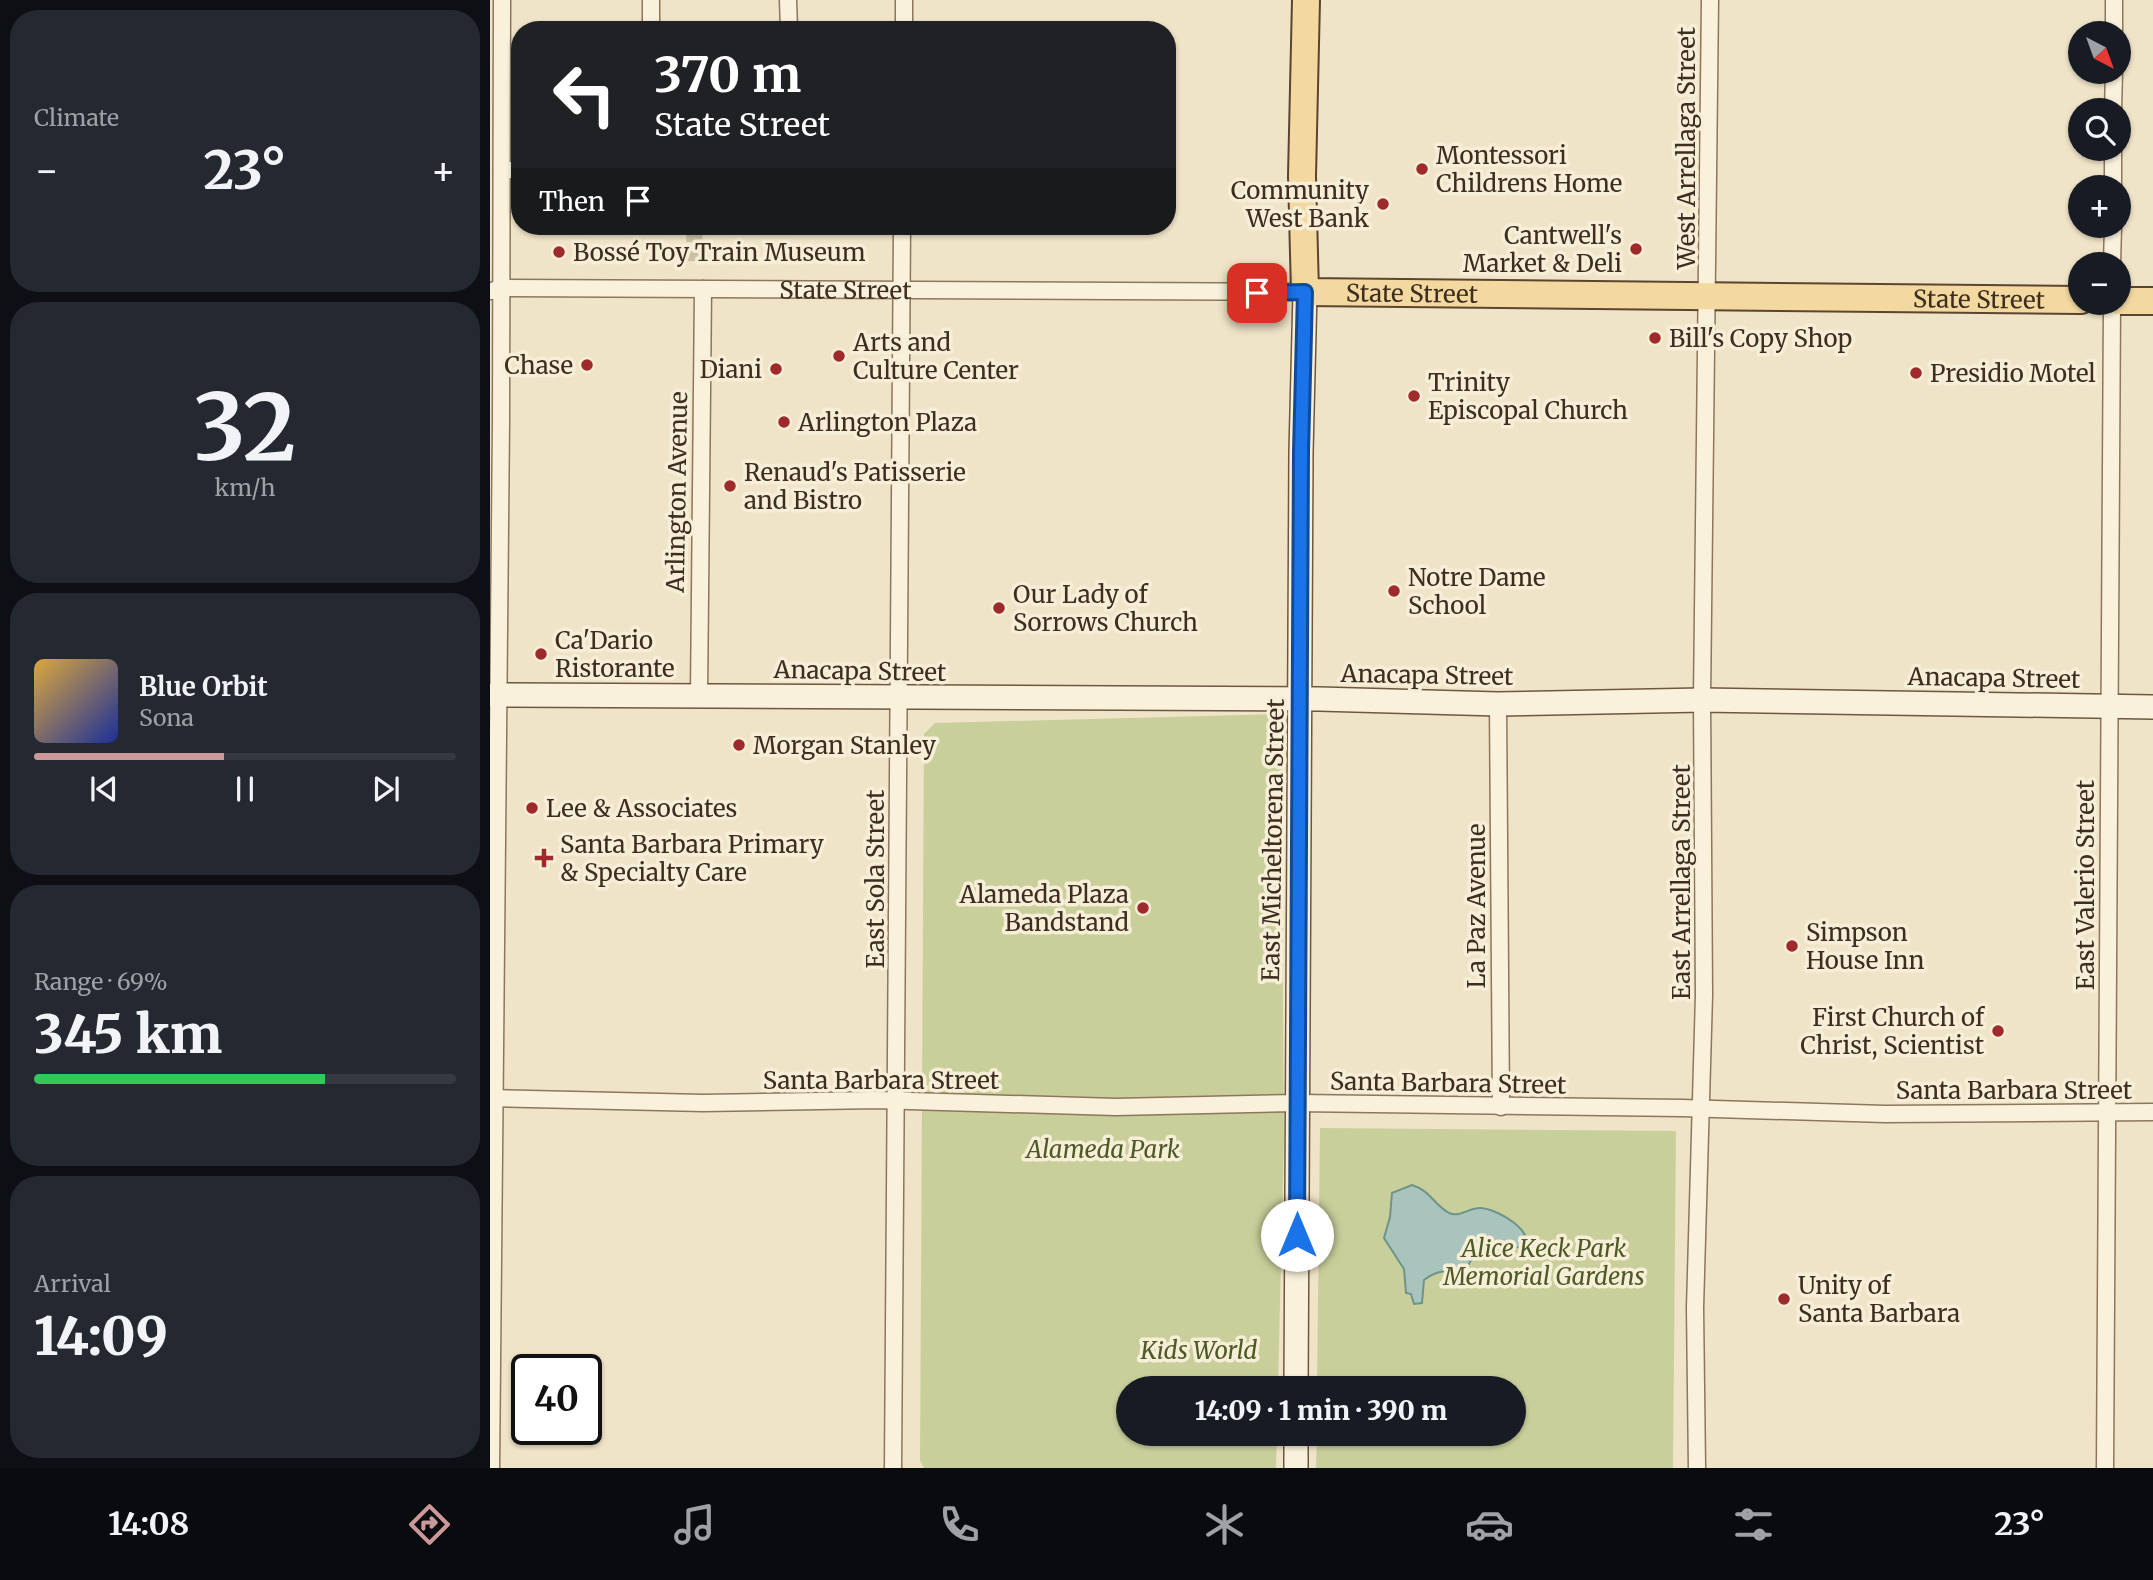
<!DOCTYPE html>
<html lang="en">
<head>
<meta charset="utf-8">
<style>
	:root { --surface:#171b24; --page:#242831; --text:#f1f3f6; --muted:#9ea1a6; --line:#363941; --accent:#cc999b }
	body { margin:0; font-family:Merriweather,serif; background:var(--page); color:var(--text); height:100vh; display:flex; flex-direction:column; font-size:26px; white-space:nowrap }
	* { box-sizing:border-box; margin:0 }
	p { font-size:23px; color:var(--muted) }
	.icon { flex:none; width:38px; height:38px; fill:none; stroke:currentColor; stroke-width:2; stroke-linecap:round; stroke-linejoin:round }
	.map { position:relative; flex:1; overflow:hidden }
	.sheet { display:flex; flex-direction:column; gap:10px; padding:10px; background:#0d0f14; width:490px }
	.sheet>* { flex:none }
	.banner { position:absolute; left:21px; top:21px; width:665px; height:214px; border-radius:28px; box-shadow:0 2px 5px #0004; background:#202124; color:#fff; overflow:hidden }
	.needle { width:46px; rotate:139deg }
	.tools { position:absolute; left:1578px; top:21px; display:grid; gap:14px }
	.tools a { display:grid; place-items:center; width:63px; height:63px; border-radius:50%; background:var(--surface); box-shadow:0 2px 5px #0004; font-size:35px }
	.speed { position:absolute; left:21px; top:1354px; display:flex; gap:14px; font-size:35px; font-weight:700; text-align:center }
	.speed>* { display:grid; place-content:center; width:91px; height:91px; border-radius:50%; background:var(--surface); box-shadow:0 2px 5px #0004; line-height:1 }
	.speed .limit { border:4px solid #111; border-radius:10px; background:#fff; color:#111 }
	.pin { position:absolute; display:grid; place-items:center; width:60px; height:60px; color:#fff; margin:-30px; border-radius:14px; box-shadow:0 4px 10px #0006 }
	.me { position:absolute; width:77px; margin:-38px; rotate:0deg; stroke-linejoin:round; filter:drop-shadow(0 0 5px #0008) }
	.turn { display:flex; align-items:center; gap:24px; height:147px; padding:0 28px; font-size:32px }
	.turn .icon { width:91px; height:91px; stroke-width:2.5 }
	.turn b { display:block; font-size:49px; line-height:60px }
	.then { display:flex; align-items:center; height:66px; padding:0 28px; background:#0003; gap:14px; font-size:26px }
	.big { font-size:52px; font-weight:800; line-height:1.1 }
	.sheet .tile { flex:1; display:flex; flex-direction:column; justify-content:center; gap:10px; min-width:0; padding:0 24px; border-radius:28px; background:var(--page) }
	.sheet .dial { align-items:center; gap:0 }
	.dial b { font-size:91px; line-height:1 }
	.song { display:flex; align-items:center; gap:21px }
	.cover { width:84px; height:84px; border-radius:10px; background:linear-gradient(135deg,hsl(40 70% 55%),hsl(230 70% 35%)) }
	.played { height:7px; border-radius:4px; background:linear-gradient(90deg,var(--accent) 45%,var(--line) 45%) }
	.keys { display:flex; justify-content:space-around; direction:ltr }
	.heat { display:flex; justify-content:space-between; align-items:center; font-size:38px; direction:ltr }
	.charge { height:10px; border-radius:5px; background:linear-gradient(90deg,#34c759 69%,var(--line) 0) }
	.trip { position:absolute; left:626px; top:1376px; width:410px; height:70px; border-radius:35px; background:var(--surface); box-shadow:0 2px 5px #0004; font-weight:800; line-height:70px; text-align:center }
	.dock { display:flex; height:112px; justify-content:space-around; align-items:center; background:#090b0e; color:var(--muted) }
	.dock .icon { width:49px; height:49px }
	.dock .on { color:var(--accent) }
	.dock b { font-size:32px; color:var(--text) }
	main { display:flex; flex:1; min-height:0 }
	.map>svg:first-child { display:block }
</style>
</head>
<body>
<main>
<section class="sheet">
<div class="tile"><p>Climate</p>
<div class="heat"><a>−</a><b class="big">23°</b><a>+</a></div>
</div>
<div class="tile dial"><b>32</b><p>km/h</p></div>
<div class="tile">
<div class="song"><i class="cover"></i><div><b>Blue Orbit</b><p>Sona</p></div></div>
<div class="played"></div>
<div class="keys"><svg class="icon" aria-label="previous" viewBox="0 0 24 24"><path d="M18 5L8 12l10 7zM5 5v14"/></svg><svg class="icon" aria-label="pause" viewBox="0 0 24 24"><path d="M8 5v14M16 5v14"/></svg><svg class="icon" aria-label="next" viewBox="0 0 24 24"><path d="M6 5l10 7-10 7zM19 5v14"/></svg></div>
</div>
<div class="tile"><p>Range · 69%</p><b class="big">345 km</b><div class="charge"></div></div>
<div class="tile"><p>Arrival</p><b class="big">14:09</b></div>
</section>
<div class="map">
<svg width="1663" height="1468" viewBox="0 0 1663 1468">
	<rect width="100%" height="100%" fill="#f0e4c8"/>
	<g fill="#c9cf9b">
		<polygon points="791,714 794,1138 788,1388 639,1388 639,1433 787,1433 786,1468 434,1468 430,1461 434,734 445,723"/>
		<polygon points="830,1128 1186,1131 1183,1468 826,1468 827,1433 1024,1433 1024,1388 827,1388"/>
	</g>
	<path fill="#a9c4bc" stroke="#6f938a" stroke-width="2" d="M922,1185C941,1191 943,1204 959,1213C970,1218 980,1207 991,1208C1005,1209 1029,1223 1035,1235L1032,1237L1031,1248C1007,1242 984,1246 976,1271L979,1276L971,1281C958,1267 948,1270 934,1280L932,1303L924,1304L921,1294L916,1293L914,1269L894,1238L900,1217L902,1193Z"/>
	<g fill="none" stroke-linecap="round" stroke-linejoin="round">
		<polyline stroke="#ccc0a6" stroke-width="16" stroke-dasharray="16 8" stroke-linecap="butt" points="204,226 205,261"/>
		<defs>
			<g id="street">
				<polyline points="298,0 299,30"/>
				<polyline points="414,0 414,30"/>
				<polyline points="161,30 161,0"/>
				<polyline points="1624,33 1624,0"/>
				<polyline points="1623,110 1624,72"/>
				<polyline points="12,170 30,170"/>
				<polyline points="1623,187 1623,149"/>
				<polyline points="1622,264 1623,226"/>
				<path id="s1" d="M2,291L10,288L815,292"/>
				<polyline points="209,695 213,289"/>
				<polyline points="1008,704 1011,1107"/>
				<polyline points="0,1098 213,1103 386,1100 626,1107 808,1103 1192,1108 1395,1114 1663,1112"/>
				<polyline points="1,1468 11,422 12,0"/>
				<polyline points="403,1468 412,226"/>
				<polyline points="1207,1468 1205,1308 1214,995 1212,700 1220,0"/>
				<polyline points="1615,1468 1622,303"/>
			</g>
			<g id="secondary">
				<polyline points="0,695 829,699 1008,704 1212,700 1663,707"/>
				<polyline points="806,1388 811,452 815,292"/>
				<polyline points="806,1468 806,1433"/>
			</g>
			<g id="primary">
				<path id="s2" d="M816,0L812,176L815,292L1591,300"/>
				<polyline points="1629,301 1663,301"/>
			</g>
		</defs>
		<use href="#street" stroke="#8d765c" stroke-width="19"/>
		<use href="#secondary" stroke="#6f573f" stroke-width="26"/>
		<use href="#primary" stroke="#5b4430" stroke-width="30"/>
		<use href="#street" stroke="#faf1dc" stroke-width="16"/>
		<use href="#secondary" stroke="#faf1dc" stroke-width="23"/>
		<use href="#primary" stroke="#f3d9a0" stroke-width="26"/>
	</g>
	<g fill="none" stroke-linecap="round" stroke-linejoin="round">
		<defs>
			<polyline id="route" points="767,293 815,292 811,452 807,1235"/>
		</defs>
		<use href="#route" stroke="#114b97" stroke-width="18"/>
		<use href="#route" stroke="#1a73e8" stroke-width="12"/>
	</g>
	<g fill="#9e2a2b" stroke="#f7eed8" stroke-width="2.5">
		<circle cx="932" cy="169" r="7"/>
		<circle cx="893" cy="204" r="7"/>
		<circle cx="1146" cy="249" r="7"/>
		<circle cx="69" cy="252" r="7"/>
		<circle cx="1165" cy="338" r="7"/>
		<circle cx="349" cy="356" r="7"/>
		<circle cx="97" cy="365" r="7"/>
		<circle cx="286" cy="369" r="7"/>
		<circle cx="1426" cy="373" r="7"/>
		<circle cx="924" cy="396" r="7"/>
		<circle cx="294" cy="422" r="7"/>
		<circle cx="240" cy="486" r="7"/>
		<circle cx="904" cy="591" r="7"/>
		<circle cx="509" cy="608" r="7"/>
		<circle cx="51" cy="654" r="7"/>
		<circle cx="249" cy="745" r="7"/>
		<circle cx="42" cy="808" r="7"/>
		<path d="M50.5 847.5h7v7h7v7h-7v7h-7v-7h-7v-7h7z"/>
		<circle cx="653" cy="908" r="7"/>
		<circle cx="1302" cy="946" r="7"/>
		<circle cx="1508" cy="1031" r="7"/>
		<circle cx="1294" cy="1299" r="7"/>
	</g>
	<g text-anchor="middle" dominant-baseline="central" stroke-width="7" stroke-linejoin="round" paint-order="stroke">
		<g font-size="24" fill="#3d2e20" stroke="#f7eed8">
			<text transform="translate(1196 148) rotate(-90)">West Arrellaga Street</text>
			<text stroke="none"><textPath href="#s1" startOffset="354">State Street</textPath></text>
			<text stroke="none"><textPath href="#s2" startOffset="399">State Street</textPath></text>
			<text stroke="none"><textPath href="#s2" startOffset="966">State Street</textPath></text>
			<text transform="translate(187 492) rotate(-89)">Arlington Avenue</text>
			<text transform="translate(370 671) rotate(1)">Anacapa Street</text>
			<text transform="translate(937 675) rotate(1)">Anacapa Street</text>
			<text transform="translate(1504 678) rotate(1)">Anacapa Street</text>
			<text transform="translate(783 840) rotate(-89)">East Micheltorena Street</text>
			<text transform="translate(385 879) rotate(-90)">East Sola Street</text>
			<text transform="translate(1191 882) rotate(-90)">East Arrellaga Street</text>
			<text transform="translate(1595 885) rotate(-90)">East Valerio Street</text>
			<text transform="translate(986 906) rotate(-90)">La Paz Avenue</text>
			<text x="391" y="1080">Santa Barbara Street</text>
			<text transform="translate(958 1083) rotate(1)">Santa Barbara Street</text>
			<text x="1524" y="1090">Santa Barbara Street</text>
		</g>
		<g font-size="24" fill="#3d2e20" stroke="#f7eed8" text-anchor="start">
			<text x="946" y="155">Montessori<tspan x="946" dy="28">Childrens Home</tspan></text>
			<text x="879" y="190" text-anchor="end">Community<tspan x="879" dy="28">West Bank</tspan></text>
			<text x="1132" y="235" text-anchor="end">Cantwell's<tspan x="1132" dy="28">Market &amp; Deli</tspan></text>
			<text x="83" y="252">Bossé Toy Train Museum</text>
			<text x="1179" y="338">Bill's Copy Shop</text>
			<text x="363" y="342">Arts and<tspan x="363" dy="28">Culture Center</tspan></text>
			<text x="83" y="365" text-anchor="end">Chase</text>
			<text x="272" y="369" text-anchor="end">Diani</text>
			<text x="1440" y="373">Presidio Motel</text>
			<text x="938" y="382">Trinity<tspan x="938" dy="28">Episcopal Church</tspan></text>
			<text x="308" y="422">Arlington Plaza</text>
			<text x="254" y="472">Renaud's Patisserie<tspan x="254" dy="28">and Bistro</tspan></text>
			<text x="918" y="577">Notre Dame<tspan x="918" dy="28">School</tspan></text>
			<text x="523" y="594">Our Lady of<tspan x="523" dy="28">Sorrows Church</tspan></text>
			<text x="65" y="640">Ca'Dario<tspan x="65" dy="28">Ristorante</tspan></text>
			<text x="263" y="745">Morgan Stanley</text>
			<text x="56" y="808">Lee &amp; Associates</text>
			<text x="70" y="844">Santa Barbara Primary<tspan x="70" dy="28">&amp; Specialty Care</tspan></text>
			<text x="639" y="894" text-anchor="end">Alameda Plaza<tspan x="639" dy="28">Bandstand</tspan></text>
			<text x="1316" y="932">Simpson<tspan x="1316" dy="28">House Inn</tspan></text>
			<text x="1494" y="1017" text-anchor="end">First Church of<tspan x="1494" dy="28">Christ, Scientist</tspan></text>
			<text x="1308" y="1285">Unity of<tspan x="1308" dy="28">Santa Barbara</tspan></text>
		</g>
		<g font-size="24" font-style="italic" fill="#4d5a26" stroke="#f7eed8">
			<text x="613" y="1149">Alameda Park</text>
			<text x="1054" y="1248">Alice Keck Park<tspan x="1054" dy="28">Memorial Gardens</tspan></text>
			<text x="709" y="1350">Kids World</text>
		</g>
	</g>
</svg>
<div class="tools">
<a><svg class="needle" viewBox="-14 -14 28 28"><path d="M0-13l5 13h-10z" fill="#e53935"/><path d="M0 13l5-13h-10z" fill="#9ea1a6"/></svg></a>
<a><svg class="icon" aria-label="search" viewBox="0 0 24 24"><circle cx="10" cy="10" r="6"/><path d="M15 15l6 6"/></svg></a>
<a>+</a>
<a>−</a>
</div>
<div class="speed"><div class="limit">40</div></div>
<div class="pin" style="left:767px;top:293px;background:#d93025"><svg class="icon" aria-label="arrive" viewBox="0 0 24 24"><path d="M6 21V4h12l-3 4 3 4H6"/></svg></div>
<svg class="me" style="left:807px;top:1235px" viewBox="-20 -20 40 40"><circle r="19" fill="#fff"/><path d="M0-13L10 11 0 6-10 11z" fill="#1a73e8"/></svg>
<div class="trip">14:09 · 1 min · 390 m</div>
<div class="banner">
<div class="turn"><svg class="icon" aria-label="left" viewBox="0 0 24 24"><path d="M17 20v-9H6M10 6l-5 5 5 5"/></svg><div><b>370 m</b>State Street</div></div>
<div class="then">Then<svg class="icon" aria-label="arrive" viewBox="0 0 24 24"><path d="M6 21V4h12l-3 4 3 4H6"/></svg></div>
</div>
</div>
</main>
<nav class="dock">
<b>14:08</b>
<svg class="icon on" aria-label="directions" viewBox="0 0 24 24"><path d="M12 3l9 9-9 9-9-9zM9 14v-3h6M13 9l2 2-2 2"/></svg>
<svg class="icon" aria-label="music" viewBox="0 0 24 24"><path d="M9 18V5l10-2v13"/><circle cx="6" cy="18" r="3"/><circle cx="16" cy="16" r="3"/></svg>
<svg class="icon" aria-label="phone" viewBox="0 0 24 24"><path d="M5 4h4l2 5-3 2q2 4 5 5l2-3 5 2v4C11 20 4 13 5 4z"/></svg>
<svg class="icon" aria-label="climate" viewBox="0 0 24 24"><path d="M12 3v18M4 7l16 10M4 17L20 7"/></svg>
<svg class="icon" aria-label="car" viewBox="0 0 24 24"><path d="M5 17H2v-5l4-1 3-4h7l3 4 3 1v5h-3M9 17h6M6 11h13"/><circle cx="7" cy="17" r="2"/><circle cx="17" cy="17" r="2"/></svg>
<svg class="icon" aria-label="filters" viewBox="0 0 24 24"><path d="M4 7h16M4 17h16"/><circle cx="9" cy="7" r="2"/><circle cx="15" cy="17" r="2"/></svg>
<b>23°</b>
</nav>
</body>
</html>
